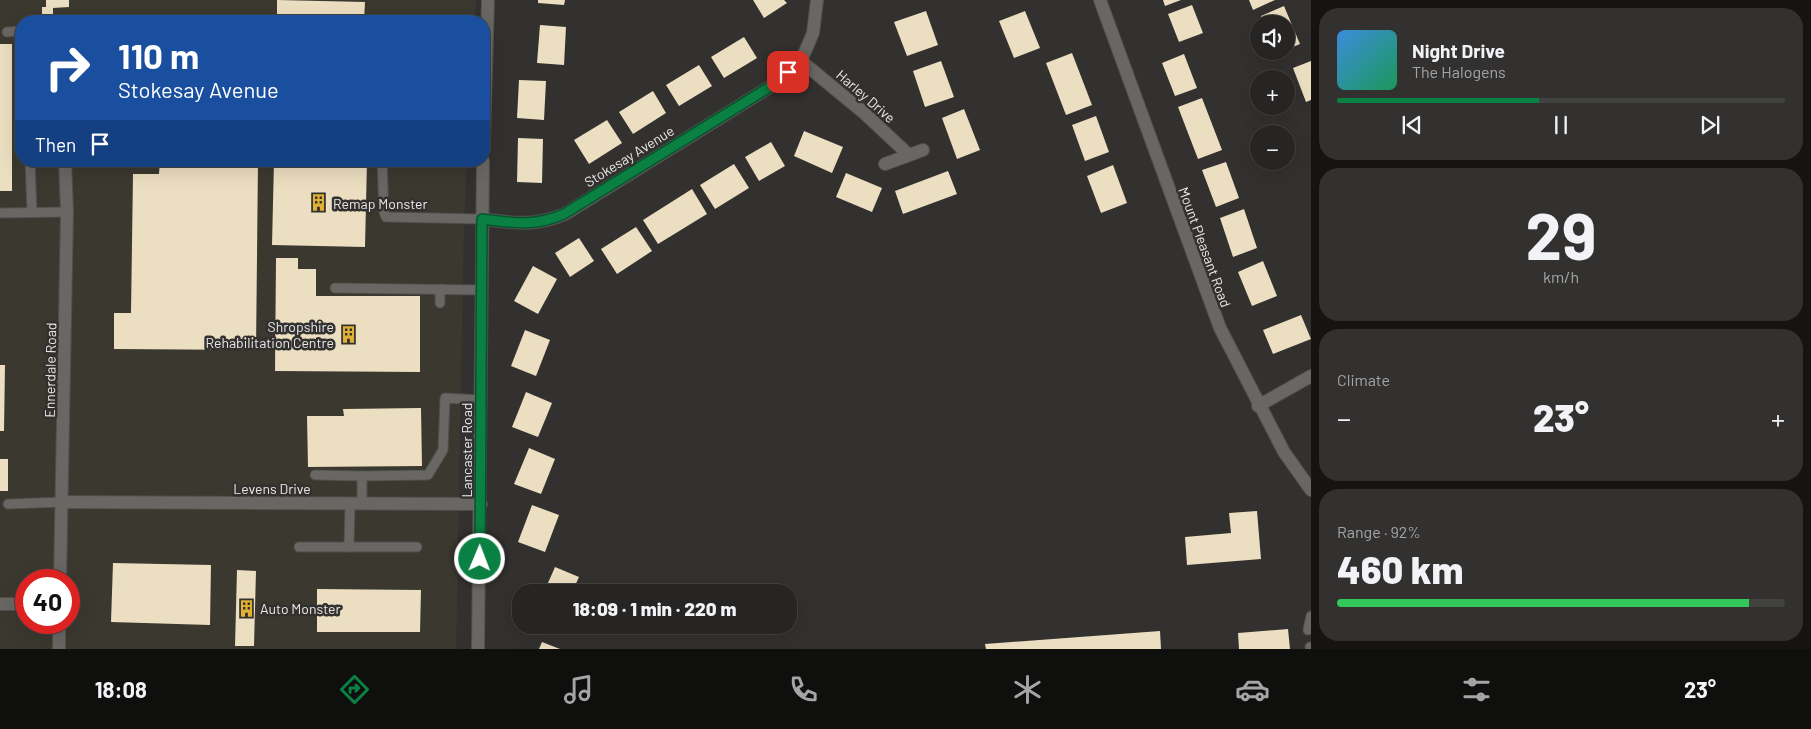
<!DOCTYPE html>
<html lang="en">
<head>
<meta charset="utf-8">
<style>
	:root { --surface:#262523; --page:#323130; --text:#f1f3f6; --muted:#a4a5a6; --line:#424241; --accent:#0b8043 }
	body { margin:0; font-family:Barlow,sans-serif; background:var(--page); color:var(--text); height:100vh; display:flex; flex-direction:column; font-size:19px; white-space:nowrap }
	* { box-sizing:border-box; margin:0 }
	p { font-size:16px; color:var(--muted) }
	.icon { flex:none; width:28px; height:28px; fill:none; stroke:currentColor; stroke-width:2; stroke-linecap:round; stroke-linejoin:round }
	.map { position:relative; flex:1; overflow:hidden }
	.side { display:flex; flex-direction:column; gap:8px; padding:8px; background:#151413; width:500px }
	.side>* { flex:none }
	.hud { position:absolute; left:15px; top:15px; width:475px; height:152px; border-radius:20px; box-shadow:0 5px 20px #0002,0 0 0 1px var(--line); background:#1a4fa0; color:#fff; overflow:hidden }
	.tools { position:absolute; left:1250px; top:15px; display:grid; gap:10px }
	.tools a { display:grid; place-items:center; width:45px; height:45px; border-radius:50%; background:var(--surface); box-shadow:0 5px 20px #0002,0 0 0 1px var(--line); font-size:25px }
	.speed { position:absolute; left:15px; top:569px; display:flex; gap:10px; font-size:25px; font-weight:700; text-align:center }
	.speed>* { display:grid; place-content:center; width:65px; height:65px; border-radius:50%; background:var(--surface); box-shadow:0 5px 20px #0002,0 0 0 1px var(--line); line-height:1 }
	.speed .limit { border:8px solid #d22; background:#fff; color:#111 }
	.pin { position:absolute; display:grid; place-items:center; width:42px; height:42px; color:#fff; margin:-21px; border-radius:10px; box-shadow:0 2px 8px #0006 }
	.me { position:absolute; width:55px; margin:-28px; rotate:1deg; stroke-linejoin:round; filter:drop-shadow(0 0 4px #0008) }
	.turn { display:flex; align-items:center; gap:18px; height:105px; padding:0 20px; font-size:22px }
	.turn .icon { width:65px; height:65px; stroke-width:2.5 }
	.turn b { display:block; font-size:35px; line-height:42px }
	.then { display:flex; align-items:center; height:48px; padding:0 20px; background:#0003; gap:10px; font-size:19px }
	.big { font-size:38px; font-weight:800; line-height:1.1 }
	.side .tile { flex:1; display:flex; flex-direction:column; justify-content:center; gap:8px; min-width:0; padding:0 18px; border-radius:20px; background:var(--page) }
	.side .dial { align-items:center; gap:0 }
	.dial b { font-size:65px; line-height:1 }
	.song { display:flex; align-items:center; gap:15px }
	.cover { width:60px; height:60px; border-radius:8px; background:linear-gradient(135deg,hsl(210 70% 55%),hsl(150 70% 35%)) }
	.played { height:5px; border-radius:2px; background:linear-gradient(90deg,var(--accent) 45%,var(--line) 45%) }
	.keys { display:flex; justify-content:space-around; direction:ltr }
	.heat { display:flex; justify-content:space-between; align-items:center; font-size:28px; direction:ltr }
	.charge { height:8px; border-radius:4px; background:linear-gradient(90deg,#34c759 92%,var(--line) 0) }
	.trip { position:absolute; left:512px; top:584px; width:285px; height:50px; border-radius:20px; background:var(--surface); box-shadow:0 5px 20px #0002,0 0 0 1px var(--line); font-weight:800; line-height:50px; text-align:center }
	.dock { display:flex; height:80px; justify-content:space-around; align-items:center; background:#0f0f0e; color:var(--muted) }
	.dock .icon { width:35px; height:35px }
	.dock .on { color:var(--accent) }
	.dock b { font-size:22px; color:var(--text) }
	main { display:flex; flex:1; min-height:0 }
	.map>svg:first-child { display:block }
</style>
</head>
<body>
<main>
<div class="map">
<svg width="1311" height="649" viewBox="0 0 1311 649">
	<rect width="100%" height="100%" fill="#32312f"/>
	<path fill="#3b3830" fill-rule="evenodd" d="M0,0H476L475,21H21V161H467L464,227L456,649H0ZM26,580H69V622H26Z"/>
	<g fill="#ecdec0">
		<polygon points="46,0 69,0 69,7 53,8 53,21 42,21 42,7 46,7"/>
		<polygon points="277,0 365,2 364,21 277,21"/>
		<polygon points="538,0 565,0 564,5 538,3"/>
		<polygon points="753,0 784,0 787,3 764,18"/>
		<polygon points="1163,0 1181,0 1165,6"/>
		<polygon points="1249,0 1275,0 1253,10"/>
		<polygon points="1192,5 1203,33 1179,42 1168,14"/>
		<polygon points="1284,6 1300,44 1286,50 1286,24 1264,24 1261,16"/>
		<polygon points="926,11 938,45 907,56 894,22"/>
		<polygon points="1025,11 1040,48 1014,58 999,21"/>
		<polygon points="540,25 566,27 564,65 537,63"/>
		<polygon points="744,37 757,58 724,78 711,57"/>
		<rect x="0" y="44" width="12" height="147"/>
		<polygon points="1072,53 1092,105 1066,115 1046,63"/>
		<polygon points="1184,54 1197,88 1175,96 1162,63"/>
		<polygon points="941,61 954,97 925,107 913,71"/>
		<polygon points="1311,61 1311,100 1306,102 1293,68"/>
		<polygon points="699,65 712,86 679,106 666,85"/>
		<polygon points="519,80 546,81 544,120 517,118"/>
		<polygon points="653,91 666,113 633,134 619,112"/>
		<polygon points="1202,98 1222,150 1198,159 1178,107"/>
		<polygon points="964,109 980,150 957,159 942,118"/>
		<polygon points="1096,116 1109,152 1085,161 1072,125"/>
		<polygon points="607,120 622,143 589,164 574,140"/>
		<polygon points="804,131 843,147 832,173 794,156"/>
		<polygon points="518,138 543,139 542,183 517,182"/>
		<polygon points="771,142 785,166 759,181 745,157"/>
		<polygon points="160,161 258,161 256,350 114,349 114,313 131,313 133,174 159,174"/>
		<polygon points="274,161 367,161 365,247 272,245"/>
		<polygon points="1226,162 1239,198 1216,207 1202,170"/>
		<polygon points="734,164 749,188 715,209 700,185"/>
		<polygon points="1113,165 1127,203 1101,213 1087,176"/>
		<polygon points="948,171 957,194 903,214 895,191"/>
		<polygon points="846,173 882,188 872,212 836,197"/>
		<polygon points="692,189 707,214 658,244 643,220"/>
		<polygon points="1244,209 1257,248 1233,257 1220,218"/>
		<polygon points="636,227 652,251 617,274 601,249"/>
		<polygon points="579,238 594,261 570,277 555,253"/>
		<polygon points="276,258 298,258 298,269 316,269 316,296 420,296 420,372 275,371"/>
		<polygon points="1263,261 1277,296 1252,306 1238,272"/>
		<polygon points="533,266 557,279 538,314 514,301"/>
		<polygon points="1301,315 1311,339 1273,354 1263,330"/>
		<polygon points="525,330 550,340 536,376 511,366"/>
		<polygon points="0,365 5,365 4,431 0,431"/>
		<polygon points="526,392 552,403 538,437 512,427"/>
		<polygon points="421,408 422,466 308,467 307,416 344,416 343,409"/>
		<polygon points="529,448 555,459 541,494 514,484"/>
		<rect x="0" y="459" width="8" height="32"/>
		<polygon points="532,505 559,515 545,552 518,542"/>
		<polygon points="1257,511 1261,559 1187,565 1185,537 1231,533 1229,513"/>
		<polygon points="113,563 211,565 210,625 111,622"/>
		<polygon points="555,567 579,577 572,592 544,592"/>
		<polygon points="237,570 256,571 254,646 235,646"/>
		<polygon points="317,589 421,590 420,632 317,632"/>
		<polygon points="1288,629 1290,649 1239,649 1238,633"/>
		<polygon points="1160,631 1161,649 986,649 985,644"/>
		<polygon points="542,642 560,649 539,649"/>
	</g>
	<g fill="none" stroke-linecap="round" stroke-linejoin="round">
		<defs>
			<g id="lane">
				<polyline points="7,32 21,31"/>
				<polyline points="30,161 32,212"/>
				<polyline points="382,161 384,212 386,217 482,219"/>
				<polyline points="0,213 67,212"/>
				<polyline points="335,288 481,290"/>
				<polyline points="440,289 440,303"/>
				<polyline points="315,475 362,476"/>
				<polyline points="8,504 63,502"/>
				<polyline points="350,504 349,547 417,547"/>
				<polyline points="362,504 362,476 428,475 443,450 445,398 481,400"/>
				<polyline points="299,547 349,547"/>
				<polyline points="1308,630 1311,616"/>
				<polyline points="1310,647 1311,647"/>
			</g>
			<g id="street">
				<polyline points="801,61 863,112 909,155"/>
				<polyline points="885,164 923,150"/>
				<path d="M482,219C514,223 534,227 565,214L776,83L801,61L813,33L817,0"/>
				<polyline points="1258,406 1311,376"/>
				<polyline points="63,502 481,504"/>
				<polyline points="60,580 67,212 65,161"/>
				<polyline points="0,604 26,604"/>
				<polyline points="59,649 59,622"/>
			</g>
			<g id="secondary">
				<polyline points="1100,0 1220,328 1284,452 1311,490"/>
				<polyline points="484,141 488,0"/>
				<polyline points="478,649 483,161"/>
			</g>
		</defs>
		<use href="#lane" stroke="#504f4d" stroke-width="11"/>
		<use href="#street" stroke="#504f4d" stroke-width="14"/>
		<use href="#secondary" stroke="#504f4d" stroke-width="14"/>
		<use href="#lane" stroke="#686764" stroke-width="9"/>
		<use href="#street" stroke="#686764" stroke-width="12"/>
		<use href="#secondary" stroke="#686764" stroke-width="12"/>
	</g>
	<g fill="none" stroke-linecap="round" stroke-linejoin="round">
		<defs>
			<path id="route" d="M480,559L482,219C514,223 534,227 564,214L776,83L788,72"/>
		</defs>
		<use href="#route" stroke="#07532c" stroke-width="12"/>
		<use href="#route" stroke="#0b8043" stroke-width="9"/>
	</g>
	<defs>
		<symbol id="building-bare" viewBox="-9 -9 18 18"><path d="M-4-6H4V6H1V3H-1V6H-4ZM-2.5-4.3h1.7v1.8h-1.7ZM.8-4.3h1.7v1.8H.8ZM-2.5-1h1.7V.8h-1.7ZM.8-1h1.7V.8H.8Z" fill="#dfb034" stroke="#32312f" stroke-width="2.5" paint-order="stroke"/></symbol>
	</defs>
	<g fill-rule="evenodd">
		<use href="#building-bare" x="306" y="190" width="25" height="25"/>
		<use href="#building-bare" x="336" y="322" width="25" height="25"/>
		<use href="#building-bare" x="234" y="596" width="25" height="25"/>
	</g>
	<g text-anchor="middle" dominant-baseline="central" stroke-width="5" stroke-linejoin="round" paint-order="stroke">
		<g font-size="14" fill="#e9e8e7" stroke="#32312f">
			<text transform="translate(866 96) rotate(41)">Harley Drive</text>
			<text transform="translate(629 156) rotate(-32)">Stokesay Avenue</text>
			<text transform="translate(1205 247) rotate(70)">Mount Pleasant Road</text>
			<text transform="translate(50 370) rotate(-89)">Ennerdale Road</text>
			<text transform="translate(466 450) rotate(-90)">Lancaster Road</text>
			<text x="272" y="488">Levens Drive</text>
		</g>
		<g font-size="14" fill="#e9e8e7" stroke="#32312f" text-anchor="start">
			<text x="333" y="203">Remap Monster</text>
			<text x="334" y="326" text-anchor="end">Shropshire<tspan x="334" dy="16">Rehabilitation Centre</tspan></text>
			<text x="260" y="608">Auto Monster</text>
		</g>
	</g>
</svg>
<div class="tools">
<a><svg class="icon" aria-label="sound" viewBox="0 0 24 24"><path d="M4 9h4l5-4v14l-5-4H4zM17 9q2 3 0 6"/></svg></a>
<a>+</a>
<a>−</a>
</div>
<div class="speed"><div class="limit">40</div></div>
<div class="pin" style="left:788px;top:72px;background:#d93025"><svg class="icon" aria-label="arrive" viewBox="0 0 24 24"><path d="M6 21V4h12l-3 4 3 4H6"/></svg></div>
<svg class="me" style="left:480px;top:559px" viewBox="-20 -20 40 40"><circle r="17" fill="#0b8043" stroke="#fff" stroke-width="3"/><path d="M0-11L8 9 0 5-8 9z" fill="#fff"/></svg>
<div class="trip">18:09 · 1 min · 220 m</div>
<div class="hud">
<div class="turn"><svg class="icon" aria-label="right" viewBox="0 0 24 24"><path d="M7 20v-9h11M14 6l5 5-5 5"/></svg><div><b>110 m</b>Stokesay Avenue</div></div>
<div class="then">Then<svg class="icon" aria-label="arrive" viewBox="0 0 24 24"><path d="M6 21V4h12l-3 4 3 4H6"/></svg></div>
</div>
</div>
<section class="side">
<div class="tile">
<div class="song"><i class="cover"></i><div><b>Night Drive</b><p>The Halogens</p></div></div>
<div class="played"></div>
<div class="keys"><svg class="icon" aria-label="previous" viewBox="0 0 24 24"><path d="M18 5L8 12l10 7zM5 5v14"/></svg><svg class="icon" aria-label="pause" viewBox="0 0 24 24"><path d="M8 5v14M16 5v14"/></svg><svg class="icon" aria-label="next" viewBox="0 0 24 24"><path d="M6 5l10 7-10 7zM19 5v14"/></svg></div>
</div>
<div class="tile dial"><b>29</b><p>km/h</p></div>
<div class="tile"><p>Climate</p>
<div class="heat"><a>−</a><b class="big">23°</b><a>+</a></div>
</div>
<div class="tile"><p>Range · 92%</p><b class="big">460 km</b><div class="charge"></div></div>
</section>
</main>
<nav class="dock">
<b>18:08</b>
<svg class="icon on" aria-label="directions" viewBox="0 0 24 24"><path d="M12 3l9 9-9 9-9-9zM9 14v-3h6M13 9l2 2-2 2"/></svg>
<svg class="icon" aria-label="music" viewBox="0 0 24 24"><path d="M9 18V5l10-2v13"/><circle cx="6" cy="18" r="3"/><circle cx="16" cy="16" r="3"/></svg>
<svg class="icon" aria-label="phone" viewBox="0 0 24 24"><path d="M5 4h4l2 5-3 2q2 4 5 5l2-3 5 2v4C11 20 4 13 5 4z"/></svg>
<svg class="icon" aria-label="climate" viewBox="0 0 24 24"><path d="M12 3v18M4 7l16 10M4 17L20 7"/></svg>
<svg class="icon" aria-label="car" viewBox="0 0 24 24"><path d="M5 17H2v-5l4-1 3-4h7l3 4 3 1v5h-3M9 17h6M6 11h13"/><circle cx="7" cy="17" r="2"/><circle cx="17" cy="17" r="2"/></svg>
<svg class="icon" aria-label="filters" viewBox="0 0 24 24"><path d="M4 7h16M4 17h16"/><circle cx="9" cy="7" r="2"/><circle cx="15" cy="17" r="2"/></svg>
<b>23°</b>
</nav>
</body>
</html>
